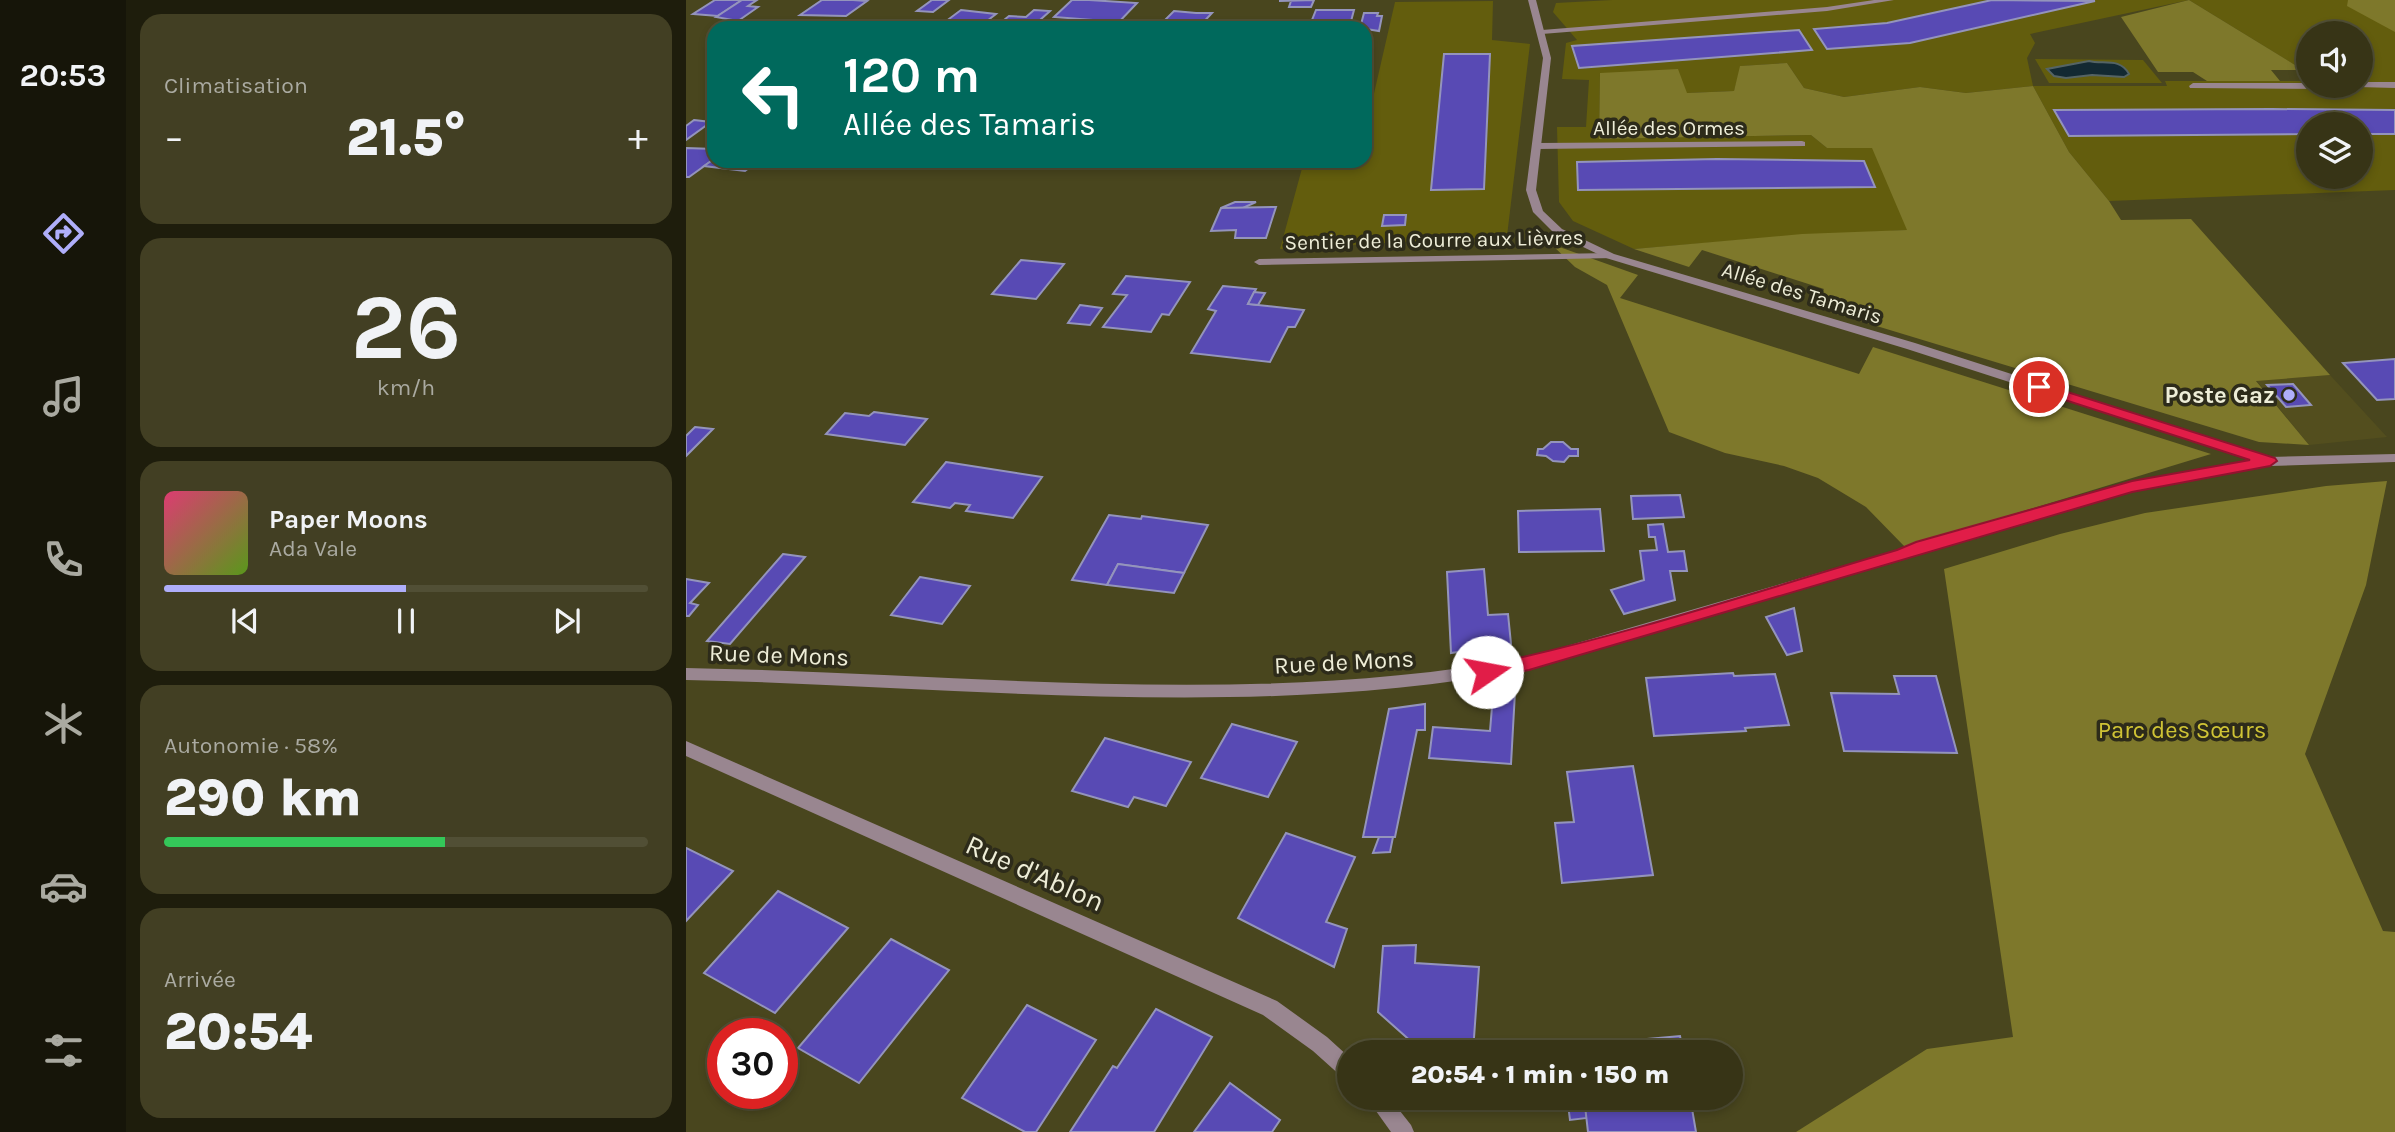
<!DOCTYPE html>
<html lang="fr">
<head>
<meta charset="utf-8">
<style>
	:root { --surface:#373416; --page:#423f23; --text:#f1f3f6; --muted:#aaaaa1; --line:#514f35; --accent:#afaefa }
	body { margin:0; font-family:Karla,sans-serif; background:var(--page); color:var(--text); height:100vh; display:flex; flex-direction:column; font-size:26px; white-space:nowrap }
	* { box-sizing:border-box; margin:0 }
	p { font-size:23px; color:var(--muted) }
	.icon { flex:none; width:38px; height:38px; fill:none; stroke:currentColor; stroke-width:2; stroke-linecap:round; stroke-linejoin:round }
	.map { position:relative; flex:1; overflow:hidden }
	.sheet { display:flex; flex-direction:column; gap:14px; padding:14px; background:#1e1d0c; width:560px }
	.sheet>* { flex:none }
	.guide { position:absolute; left:21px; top:21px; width:665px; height:147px; border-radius:21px; box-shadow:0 4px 10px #0003,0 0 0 2px var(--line); background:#00695c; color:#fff; overflow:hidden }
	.tools { position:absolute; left:1610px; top:21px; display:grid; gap:14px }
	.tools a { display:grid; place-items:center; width:77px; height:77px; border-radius:50%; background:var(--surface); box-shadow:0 4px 10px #0003,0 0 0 2px var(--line); font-size:35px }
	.speed { position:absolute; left:21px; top:1018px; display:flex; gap:14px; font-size:35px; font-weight:700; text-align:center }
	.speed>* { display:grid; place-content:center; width:91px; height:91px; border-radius:50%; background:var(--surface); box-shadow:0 4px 10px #0003,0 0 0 2px var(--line); line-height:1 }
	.speed .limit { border:10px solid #d22; background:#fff; color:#111 }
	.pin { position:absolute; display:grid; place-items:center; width:60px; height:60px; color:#fff; margin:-30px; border:4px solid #fff; border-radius:50%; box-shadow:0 2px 7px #0007 }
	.me { position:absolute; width:77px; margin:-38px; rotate:78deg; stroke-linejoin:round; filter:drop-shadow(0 0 5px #0008) }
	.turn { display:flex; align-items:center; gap:24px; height:147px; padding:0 21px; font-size:32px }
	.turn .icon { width:91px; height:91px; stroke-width:2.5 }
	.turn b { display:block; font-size:49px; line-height:60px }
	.big { font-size:52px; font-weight:800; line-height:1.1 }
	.sheet .card { flex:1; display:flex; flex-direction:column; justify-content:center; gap:10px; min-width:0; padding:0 24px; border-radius:21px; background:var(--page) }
	.sheet .dial { align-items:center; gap:0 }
	.dial b { font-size:91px; line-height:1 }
	.song { display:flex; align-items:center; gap:21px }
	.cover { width:84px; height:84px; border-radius:10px; background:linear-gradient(135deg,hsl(340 70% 55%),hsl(90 70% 35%)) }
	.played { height:7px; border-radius:4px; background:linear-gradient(90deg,var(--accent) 50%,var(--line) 50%) }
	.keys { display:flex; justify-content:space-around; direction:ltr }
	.heat { display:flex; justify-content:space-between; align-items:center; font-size:38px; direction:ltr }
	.charge { height:10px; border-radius:5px; background:linear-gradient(90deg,#34c759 58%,var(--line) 0) }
	.trip { position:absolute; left:651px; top:1040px; width:406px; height:70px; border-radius:35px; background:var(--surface); box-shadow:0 4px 10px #0003,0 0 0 2px var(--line); font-weight:800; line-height:70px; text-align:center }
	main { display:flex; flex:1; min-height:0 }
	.dock { display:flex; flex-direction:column; width:126px; justify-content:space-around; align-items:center; background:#161509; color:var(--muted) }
	.dock .icon { width:49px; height:49px }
	.dock .on { color:var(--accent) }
	.dock b { font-size:32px; color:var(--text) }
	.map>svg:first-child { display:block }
</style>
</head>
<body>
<main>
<nav class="dock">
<b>20:53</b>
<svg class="icon on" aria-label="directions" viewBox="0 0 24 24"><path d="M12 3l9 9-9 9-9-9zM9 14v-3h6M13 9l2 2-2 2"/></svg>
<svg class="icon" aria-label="music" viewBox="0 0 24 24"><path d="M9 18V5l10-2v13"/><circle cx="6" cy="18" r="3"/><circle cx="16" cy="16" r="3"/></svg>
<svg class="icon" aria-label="phone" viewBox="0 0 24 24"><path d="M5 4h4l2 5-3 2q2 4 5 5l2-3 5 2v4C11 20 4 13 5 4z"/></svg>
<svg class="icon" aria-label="climate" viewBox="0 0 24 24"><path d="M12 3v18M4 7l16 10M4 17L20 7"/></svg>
<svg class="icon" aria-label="car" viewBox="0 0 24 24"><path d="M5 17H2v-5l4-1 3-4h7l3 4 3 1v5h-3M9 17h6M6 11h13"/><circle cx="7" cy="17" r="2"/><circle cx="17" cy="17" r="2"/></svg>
<svg class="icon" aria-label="filters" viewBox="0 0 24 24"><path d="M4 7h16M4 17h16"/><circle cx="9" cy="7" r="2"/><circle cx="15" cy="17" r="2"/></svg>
</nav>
<section class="sheet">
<div class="card"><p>Climatisation</p>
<div class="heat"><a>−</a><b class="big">21.5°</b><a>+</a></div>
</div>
<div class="card dial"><b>26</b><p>km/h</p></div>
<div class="card">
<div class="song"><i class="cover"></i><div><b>Paper Moons</b><p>Ada Vale</p></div></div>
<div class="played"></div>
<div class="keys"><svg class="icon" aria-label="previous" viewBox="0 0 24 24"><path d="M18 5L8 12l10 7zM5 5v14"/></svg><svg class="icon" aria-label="pause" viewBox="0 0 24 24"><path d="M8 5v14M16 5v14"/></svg><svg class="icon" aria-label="next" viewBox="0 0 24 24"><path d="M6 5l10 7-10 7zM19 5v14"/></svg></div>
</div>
<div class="card"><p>Autonomie · 58%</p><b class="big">290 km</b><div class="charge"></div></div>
<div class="card"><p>Arrivée</p><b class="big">20:54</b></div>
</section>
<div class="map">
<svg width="1709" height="1132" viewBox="0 0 1709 1132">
	<rect width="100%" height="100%" fill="#49461e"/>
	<polygon fill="#534e1e" points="1644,375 1701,437 1623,445 1570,380"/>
	<g fill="#635d0d" fill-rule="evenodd">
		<path d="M926,0H1709V190L1423,201L1383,152L1347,86L1280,93L1234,87L1158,97L1118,88L1101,63L1055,66L1048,91L1001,93L914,73L913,139L1125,135L1141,148H1187L1222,230L1091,237L948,249L887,221L873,202L871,127H900L903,80L876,79L880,43L891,40L867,12L870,3ZM1503,0L1617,70H1622V33H1675V77L1678,81H1675V86H1622V81H1479L1481,86H1347L1341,58L1349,43L1344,34ZM1622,124H1675V177H1622Z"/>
		<polygon points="807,1 806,40 844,44 821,236 594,249 618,161 679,161 679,125 681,124 709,2"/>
		<polygon points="1349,59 1457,60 1476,83 1363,83"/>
	</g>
	<g fill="#7e782b">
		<polygon points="1503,0 1601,60 1617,70 1585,70 1594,81 1521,81 1507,72 1472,72 1435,17"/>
		<polygon points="1662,0 1709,0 1709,32 1661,6"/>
		<polygon points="1101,63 1118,88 1158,97 1234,87 1280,93 1347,86 1383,152 1423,201 1435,220 1505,219 1644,375 1570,381 1623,445 1573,442 1128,307 1138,289 1016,250 1003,267 948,249 1116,234 1221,230 1186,148 1141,148 1125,135 913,139 914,73 992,69 1001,93 1048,91 1054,66"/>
		<polygon points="865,244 952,275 934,298 1173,374 1187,347 1525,454 1219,547 1180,507 1132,478 1098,466 1039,453 983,432 921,285 889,267"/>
		<polygon points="1701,481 1680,585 1619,754 1697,931 1709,932 1709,1132 1110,1132 1241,1049 1327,1037 1258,569 1374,534 1459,513 1640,486"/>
	</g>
	<path fill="#132932" stroke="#556464" stroke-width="2" d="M1403,61C1416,65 1434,57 1443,74L1438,77L1406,75L1380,78L1368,76L1361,69Z"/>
	<g fill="#584ab4" stroke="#9494bc" stroke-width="2">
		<polygon points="29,0 56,0 32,16 7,14"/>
		<polygon points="56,0 71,0 62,6 72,7 52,21 30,17"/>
		<polygon points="136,0 167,0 181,1 160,16 114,15"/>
		<polygon points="246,0 263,0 247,12 231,11"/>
		<polygon points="386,0 403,0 451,3 433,22 368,17"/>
		<polygon points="628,0 625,7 603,7 605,1 593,1"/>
		<polygon points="1306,0 1409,1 1224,43 1141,49 1128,29 1201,23"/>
		<polygon points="275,10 310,14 292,28 251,28"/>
		<polygon points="348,10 364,11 345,28 308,28 323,16 340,17"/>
		<polygon points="630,10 668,10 664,25 624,25"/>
		<polygon points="488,11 510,13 526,13 512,28 471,28"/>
		<polygon points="678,13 692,13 691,16 696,16 693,31 674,28"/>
		<polygon points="1113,30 1126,50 893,68 886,46"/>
		<polygon points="758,54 804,54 798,189 745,190"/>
		<polygon points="1586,109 1709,110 1709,134 1675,134 1675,124 1622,124 1622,134 1383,136 1368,110"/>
		<polygon points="8,120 25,122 0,140 0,126"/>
		<polygon points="0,148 28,149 28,159 3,177 0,177"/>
		<polygon points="28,159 28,161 72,161 59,171 18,166"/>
		<polygon points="1031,159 1178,161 1189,187 892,190 891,162"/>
		<polygon points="502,161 545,161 544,165 500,164"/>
		<polygon points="549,202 570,202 557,208 535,208"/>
		<polygon points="590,207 580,238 549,238 550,230 525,231 535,208"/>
		<polygon points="698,215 720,215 719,225 696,226"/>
		<polygon points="335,260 378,264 350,299 306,294"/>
		<polygon points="440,276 504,282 483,315 476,314 465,332 417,327 441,295 427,294"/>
		<polygon points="537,286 570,289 562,304 618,310 609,327 602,327 584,362 505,353 530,311 522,309"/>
		<polygon points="568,292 579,293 572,305 562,304"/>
		<polygon points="394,305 416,308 404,325 382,323"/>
		<polygon points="1709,359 1709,399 1691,400 1657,363"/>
		<polygon points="1607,384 1625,405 1600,407 1581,385"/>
		<polygon points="188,412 241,419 219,445 140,434 159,413 183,416"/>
		<polygon points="9,427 27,429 0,456 0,436"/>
		<polygon points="865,442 877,442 885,449 892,449 892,456 883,456 878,462 867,461 860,456 851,455 852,449 857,449"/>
		<polygon points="260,462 356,477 327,518 280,511 284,505 269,503 264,508 227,502"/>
		<polygon points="994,495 998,517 947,519 945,496"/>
		<polygon points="914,509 918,551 833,552 832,511"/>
		<polygon points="423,515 455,519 456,516 522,525 498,573 432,564 421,585 386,580"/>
		<polygon points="977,524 982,552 998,551 1001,571 984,571 989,600 938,614 925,590 958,580 954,551 971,550 969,537 963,537 962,525"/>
		<polygon points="97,554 119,557 44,644 21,641"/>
		<polygon points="432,564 498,573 488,593 421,585"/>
		<polygon points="798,569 802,615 822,614 825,644 765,653 761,572"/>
		<polygon points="234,577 284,586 256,624 205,615"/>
		<polygon points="0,579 23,583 4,603 12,605 3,616 0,616"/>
		<polygon points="1108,608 1116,651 1101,655 1080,617"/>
		<polygon points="1047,673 1048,676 1089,674 1103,725 1059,728 1060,731 968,736 960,678"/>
		<polygon points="1208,676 1250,676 1271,753 1158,751 1145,693 1213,694"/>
		<polygon points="829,692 825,764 743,758 747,727 804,731 807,695"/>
		<polygon points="739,704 739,730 731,730 709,837 677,837 703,709"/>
		<polygon points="546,724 611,742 582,797 515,778"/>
		<polygon points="419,738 505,762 480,806 448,797 442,807 386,791"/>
		<polygon points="947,766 967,875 876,883 869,823 888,822 881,772"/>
		<polygon points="600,833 669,857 640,922 661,929 648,967 552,918"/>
		<polygon points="693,837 707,837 704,852 687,853"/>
		<polygon points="0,848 47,871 0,921"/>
		<polygon points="92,891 162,928 89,1013 18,973"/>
		<polygon points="205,939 263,970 173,1083 112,1048"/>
		<polygon points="730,945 729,963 793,967 787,1052 737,1052 692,1012 697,946"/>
		<polygon points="341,1005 410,1040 350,1132 339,1132 276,1098"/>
		<polygon points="470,1009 526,1037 468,1132 384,1132 427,1066 431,1068"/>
		<polygon points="994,1036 997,1052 964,1052 962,1039"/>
		<polygon points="893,1049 893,1052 834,1052 834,1050"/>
		<polygon points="544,1083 594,1120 586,1132 508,1132"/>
		<polygon points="881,1097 898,1097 901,1118 884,1120"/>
		<polygon points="898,1097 1004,1097 1010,1132 902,1132"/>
	</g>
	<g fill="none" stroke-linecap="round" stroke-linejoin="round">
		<g fill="#998690" fill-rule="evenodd">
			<polygon points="1188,0 1208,0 1141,11 856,34 852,32 856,30 1141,7"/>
			<polygon points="1675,82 1709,82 1709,88 1672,87"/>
			<polygon points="1507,83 1622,83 1622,86 1659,86 1655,89 1504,88 1503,86"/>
			<polygon points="1116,141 1119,142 1119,146 851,149 846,146 851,143"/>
			<polygon points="924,253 929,256 928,258 573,265 568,262 573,259"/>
		</g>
		<g fill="#998690" fill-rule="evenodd">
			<path d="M842,0H850L865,58L850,190L857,211L876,229L928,254L1229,343L1584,457L1709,454V462L1584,466L1446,492L843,669C566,722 280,686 0,680V668C280,673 566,709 843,657L1446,482L1565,460L1221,349L920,258L868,233L847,212L840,190L857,58Z"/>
			<polygon points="0,741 591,1001 641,1037 663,1057 663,1080 656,1077 627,1051 577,1015 0,756"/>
			<polygon points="680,1097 703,1097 725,1125 728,1132 705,1132"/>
		</g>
	</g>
	<path fill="#e11d48" stroke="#92132f" stroke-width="2" d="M1353,383L1589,458L1591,461L1584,466L1446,492L843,670L801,679L795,677L792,672L795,667L801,665C939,636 1075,590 1211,550L1230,542L1446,481L1564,460L1348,390V384Z"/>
	<circle fill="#afaefa" stroke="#2d2b1a" stroke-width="2.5" cx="1603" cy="395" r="7"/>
	<g text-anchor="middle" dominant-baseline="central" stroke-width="7" stroke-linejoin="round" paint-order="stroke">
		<g font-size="21" fill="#eeedd7" stroke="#2d2b1a">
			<text x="983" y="128">Allée des Ormes</text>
			<text transform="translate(748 240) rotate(-1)">Sentier de la Courre aux Lièvres</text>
			<text transform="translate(1116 293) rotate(17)">Allée des Tamaris</text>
		</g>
		<g font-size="24" font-weight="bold" fill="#eeedd7" stroke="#2d2b1a" text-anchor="end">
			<text x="1589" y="395">Poste Gaz</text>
		</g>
		<g font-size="24" fill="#eeedd7" stroke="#2d2b1a">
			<text transform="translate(93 655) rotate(2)">Rue de Mons</text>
			<text transform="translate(658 662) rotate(-3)">Rue de Mons</text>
		</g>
		<g font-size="24" fill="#cfc335" stroke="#2d2b1a">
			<text x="1496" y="730">Parc des Sœurs</text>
		</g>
		<g font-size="28" fill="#eeedd7" stroke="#2d2b1a">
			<text transform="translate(349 873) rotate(24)">Rue d'Ablon</text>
		</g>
	</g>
</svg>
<div class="tools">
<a><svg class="icon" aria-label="sound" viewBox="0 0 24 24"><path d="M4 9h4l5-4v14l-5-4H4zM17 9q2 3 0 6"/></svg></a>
<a><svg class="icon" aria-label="layers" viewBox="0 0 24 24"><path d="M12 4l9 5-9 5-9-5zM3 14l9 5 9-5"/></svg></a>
</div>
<div class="speed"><div class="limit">30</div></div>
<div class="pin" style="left:1353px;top:387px;background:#d93025"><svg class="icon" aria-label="arrive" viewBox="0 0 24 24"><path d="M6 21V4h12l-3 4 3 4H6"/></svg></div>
<svg class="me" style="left:801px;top:672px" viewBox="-20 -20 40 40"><circle r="19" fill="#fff"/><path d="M0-13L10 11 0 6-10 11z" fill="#e11d48"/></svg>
<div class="trip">20:54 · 1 min · 150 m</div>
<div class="guide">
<div class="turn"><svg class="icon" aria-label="left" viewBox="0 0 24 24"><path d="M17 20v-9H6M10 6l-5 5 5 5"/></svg><div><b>120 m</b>Allée des Tamaris</div></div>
</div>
</div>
</main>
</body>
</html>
